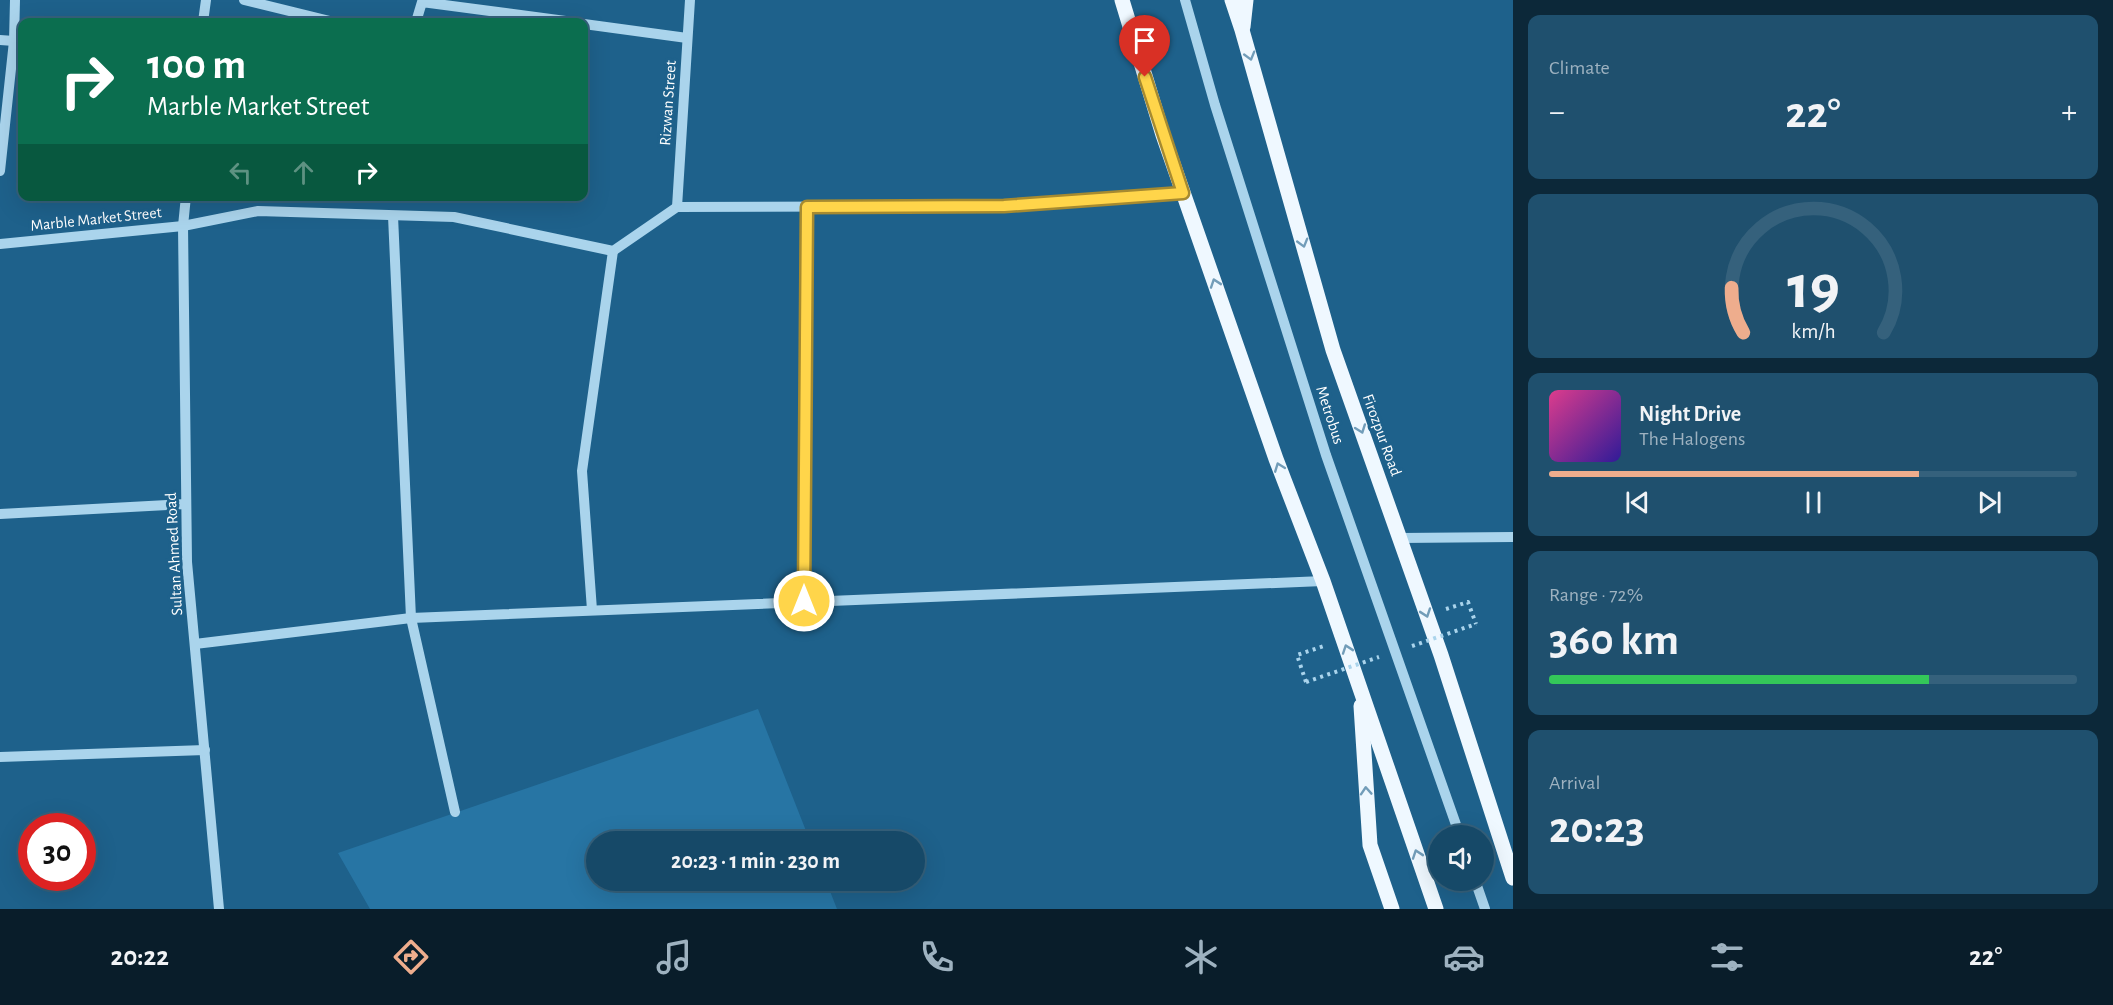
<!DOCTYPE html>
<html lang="en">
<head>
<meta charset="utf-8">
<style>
	:root { --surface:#164968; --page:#1f506e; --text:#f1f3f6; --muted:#9eb2c0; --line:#35617c; --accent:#eead8d }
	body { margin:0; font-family:"Alegreya Sans",sans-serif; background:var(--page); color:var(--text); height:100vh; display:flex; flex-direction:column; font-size:22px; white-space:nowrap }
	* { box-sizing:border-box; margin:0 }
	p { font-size:20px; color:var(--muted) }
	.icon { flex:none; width:33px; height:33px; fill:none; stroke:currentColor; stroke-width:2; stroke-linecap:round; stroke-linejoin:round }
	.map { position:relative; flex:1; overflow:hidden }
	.side { display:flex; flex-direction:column; gap:15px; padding:15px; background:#0c2839; width:600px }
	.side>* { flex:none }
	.hud { position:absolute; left:18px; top:18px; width:570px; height:183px; border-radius:12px; box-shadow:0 6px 24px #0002,0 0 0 2px var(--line); background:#0b6e4f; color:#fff; overflow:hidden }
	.fabs { position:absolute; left:1428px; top:825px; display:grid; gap:12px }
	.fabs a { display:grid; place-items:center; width:66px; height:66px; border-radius:50%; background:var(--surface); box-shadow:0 6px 24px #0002,0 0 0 2px var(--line); font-size:30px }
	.speed { position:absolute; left:18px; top:813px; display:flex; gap:12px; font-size:30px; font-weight:700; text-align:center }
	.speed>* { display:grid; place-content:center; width:78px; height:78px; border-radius:50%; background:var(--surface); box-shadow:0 6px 24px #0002,0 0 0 2px var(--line); line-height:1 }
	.speed .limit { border:9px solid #d22; background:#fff; color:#111 }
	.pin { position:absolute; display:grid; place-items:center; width:51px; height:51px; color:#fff; margin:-62px -26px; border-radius:50% 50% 50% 0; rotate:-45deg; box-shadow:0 0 6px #0007 }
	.pin .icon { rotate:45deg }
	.me { position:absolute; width:66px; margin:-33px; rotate:0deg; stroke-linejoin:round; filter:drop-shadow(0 0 4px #0008) }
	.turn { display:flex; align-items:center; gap:21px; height:126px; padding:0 30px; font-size:27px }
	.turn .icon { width:78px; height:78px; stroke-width:2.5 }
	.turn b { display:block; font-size:42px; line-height:51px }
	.lanes { display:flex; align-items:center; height:57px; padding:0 30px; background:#0003; justify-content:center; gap:30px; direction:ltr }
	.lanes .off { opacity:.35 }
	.big { font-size:45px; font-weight:700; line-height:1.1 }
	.side .widget { flex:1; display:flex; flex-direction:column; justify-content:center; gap:9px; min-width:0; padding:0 21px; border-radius:12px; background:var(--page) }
	.side .dial { align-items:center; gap:0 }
	.dial svg { height:156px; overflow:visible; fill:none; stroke:var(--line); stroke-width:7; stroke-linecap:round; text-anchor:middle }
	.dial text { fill:var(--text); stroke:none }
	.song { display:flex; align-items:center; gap:18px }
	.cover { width:72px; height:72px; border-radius:9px; background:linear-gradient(135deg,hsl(330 70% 55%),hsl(250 70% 35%)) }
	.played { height:6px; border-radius:3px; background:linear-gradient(90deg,var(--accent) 70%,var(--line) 70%) }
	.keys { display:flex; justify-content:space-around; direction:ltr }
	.heat { display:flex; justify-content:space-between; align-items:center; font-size:33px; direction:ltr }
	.charge { height:9px; border-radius:4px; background:linear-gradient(90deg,#34c759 72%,var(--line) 0) }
	.trip { position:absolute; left:586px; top:831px; width:339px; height:60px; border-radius:30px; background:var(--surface); box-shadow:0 6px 24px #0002,0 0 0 2px var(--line); font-weight:700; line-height:60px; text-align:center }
	.tabs { display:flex; height:96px; justify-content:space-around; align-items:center; background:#091d2a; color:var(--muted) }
	.tabs .icon { width:42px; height:42px }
	.tabs .on { color:var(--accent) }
	.tabs b { font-size:27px; color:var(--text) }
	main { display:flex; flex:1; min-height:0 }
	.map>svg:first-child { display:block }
</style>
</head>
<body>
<main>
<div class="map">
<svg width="1513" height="909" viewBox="0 0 1513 909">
	<rect width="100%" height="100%" fill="#1e618b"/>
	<polygon fill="#2775a4" points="758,709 810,841 597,842 597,880 826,881 837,909 370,909 338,853"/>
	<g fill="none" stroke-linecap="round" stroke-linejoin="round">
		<g stroke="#aad4ec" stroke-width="4" stroke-dasharray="3 4.5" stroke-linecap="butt">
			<polyline points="1446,609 1468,602 1476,624"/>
			<polyline points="1306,682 1297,655 1324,646"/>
		</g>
		<g stroke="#aad4ec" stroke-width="10">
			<polyline points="244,0 334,22"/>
			<polyline points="203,22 206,0"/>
			<polyline points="416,22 422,2 573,22"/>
			<polyline points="584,24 687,38"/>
			<polyline points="0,40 14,41"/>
			<polyline points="0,171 14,41 15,0"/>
			<polyline points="186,196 183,226 187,562 219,909"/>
			<polyline points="677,207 690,0"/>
			<polyline points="393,216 411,618 455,812"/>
			<polyline points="0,244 183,226 258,211 454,217 613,251 677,207 1004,206 1183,193"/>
			<polyline points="0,514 186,504"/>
			<polyline points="1400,538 1513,537"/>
			<polyline points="804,601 806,207"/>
			<polyline points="592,610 582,471 613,251"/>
			<polyline points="195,644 411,618 1323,581"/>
			<polyline points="0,757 205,750"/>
			<polyline points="1475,880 1485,909"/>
		</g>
		<g stroke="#eff8ff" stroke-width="15">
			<polyline points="1122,0 1163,135 1276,459 1323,581 1436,909"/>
			<polyline points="1232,0 1242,30 1333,350 1441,655 1513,878"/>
			<polyline points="1243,27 1246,0"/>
			<polyline points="1361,706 1370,845 1392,909"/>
		</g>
		<g stroke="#aad4ec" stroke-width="4" stroke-dasharray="3 4.5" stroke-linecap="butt">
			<polyline points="1412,646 1476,624"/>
			<polyline points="1306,682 1379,657"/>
		</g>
		<polyline stroke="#aad4ec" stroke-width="10" points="1185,0 1215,105 1326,455 1460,836"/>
	</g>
	<defs><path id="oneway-chevron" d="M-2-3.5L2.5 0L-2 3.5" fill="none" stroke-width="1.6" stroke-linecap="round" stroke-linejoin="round" transform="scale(1.5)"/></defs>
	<g stroke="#729db9">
		<use href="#oneway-chevron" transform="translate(1250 56) rotate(74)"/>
		<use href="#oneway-chevron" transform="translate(1303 243) rotate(74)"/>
		<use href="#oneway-chevron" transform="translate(1215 283) rotate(-109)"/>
		<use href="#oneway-chevron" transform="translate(1361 429) rotate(70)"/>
		<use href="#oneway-chevron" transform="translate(1279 467) rotate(-111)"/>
		<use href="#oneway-chevron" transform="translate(1426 613) rotate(71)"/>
		<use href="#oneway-chevron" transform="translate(1347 649) rotate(-109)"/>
		<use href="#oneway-chevron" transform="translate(1366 791) rotate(-94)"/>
		<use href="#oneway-chevron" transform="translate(1417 854) rotate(-109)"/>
	</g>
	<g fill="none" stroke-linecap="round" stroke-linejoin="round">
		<defs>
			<polyline id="route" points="804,601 807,207 1004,206 1183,193 1145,77"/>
		</defs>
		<use href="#route" stroke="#a68a30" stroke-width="15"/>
		<use href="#route" stroke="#ffd54a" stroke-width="10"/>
	</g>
	<g text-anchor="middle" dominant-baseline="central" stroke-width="6" stroke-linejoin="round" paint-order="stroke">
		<g font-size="16" fill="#fff" stroke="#1e618b">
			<text transform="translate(668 103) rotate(-86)">Rizwan Street</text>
			<text transform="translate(96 219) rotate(-6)">Marble Market Street</text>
			<text transform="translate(1330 415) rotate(72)">Metrobus</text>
			<text transform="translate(1382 435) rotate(70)">Firozpur Road</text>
			<text transform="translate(174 554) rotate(-93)">Sultan Ahmed Road</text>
		</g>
	</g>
</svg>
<div class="fabs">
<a><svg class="icon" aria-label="sound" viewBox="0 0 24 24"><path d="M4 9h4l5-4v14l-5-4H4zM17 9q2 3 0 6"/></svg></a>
</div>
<div class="speed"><div class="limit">30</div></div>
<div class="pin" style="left:1145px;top:77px;background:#d93025"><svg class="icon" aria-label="arrive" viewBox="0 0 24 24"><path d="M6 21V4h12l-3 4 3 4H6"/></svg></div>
<svg class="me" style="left:804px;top:601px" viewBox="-20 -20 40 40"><circle r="17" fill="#ffd54a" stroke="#fff" stroke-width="3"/><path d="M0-11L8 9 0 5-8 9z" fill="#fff"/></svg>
<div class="trip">20:23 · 1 min · 230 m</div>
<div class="hud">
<div class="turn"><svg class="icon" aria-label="right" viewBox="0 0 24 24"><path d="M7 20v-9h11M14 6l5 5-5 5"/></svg><div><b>100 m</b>Marble Market Street</div></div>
<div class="lanes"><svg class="icon off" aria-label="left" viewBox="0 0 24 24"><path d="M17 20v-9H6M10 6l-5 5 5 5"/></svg><svg class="icon off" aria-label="ahead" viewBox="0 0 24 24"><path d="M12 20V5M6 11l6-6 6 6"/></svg><svg class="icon" aria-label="right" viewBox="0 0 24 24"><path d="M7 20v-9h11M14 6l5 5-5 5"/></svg></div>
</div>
</div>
<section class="side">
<div class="widget"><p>Climate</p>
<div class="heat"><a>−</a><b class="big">22°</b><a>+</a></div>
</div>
<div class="widget dial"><svg viewBox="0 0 100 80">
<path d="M14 69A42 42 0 1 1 86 69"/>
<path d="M14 69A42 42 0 0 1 8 46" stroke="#eead8d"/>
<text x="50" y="56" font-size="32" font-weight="700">19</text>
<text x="50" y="72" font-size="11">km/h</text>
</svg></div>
<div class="widget">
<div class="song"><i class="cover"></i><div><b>Night Drive</b><p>The Halogens</p></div></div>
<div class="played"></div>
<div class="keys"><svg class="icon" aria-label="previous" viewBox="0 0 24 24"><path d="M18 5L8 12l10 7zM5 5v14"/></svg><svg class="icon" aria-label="pause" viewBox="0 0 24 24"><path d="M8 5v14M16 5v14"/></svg><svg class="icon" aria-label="next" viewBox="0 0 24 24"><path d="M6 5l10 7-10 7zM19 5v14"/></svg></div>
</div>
<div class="widget"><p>Range · 72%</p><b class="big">360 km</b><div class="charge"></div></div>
<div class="widget"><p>Arrival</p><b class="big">20:23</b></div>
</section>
</main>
<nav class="tabs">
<b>20:22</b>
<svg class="icon on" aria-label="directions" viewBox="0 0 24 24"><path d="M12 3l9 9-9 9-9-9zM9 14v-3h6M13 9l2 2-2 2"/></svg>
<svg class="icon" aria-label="music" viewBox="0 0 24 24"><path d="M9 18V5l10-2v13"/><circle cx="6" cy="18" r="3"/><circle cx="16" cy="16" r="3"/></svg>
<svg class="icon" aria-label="phone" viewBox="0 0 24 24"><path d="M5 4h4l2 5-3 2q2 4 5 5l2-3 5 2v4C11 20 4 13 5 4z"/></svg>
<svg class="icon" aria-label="climate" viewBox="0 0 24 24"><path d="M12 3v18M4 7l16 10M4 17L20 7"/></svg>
<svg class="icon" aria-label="car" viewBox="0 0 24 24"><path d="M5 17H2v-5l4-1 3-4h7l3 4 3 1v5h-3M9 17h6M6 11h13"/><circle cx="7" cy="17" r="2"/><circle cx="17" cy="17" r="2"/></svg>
<svg class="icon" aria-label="filters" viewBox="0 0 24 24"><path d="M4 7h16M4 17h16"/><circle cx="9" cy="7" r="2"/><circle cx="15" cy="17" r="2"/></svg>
<b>22°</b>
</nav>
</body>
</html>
